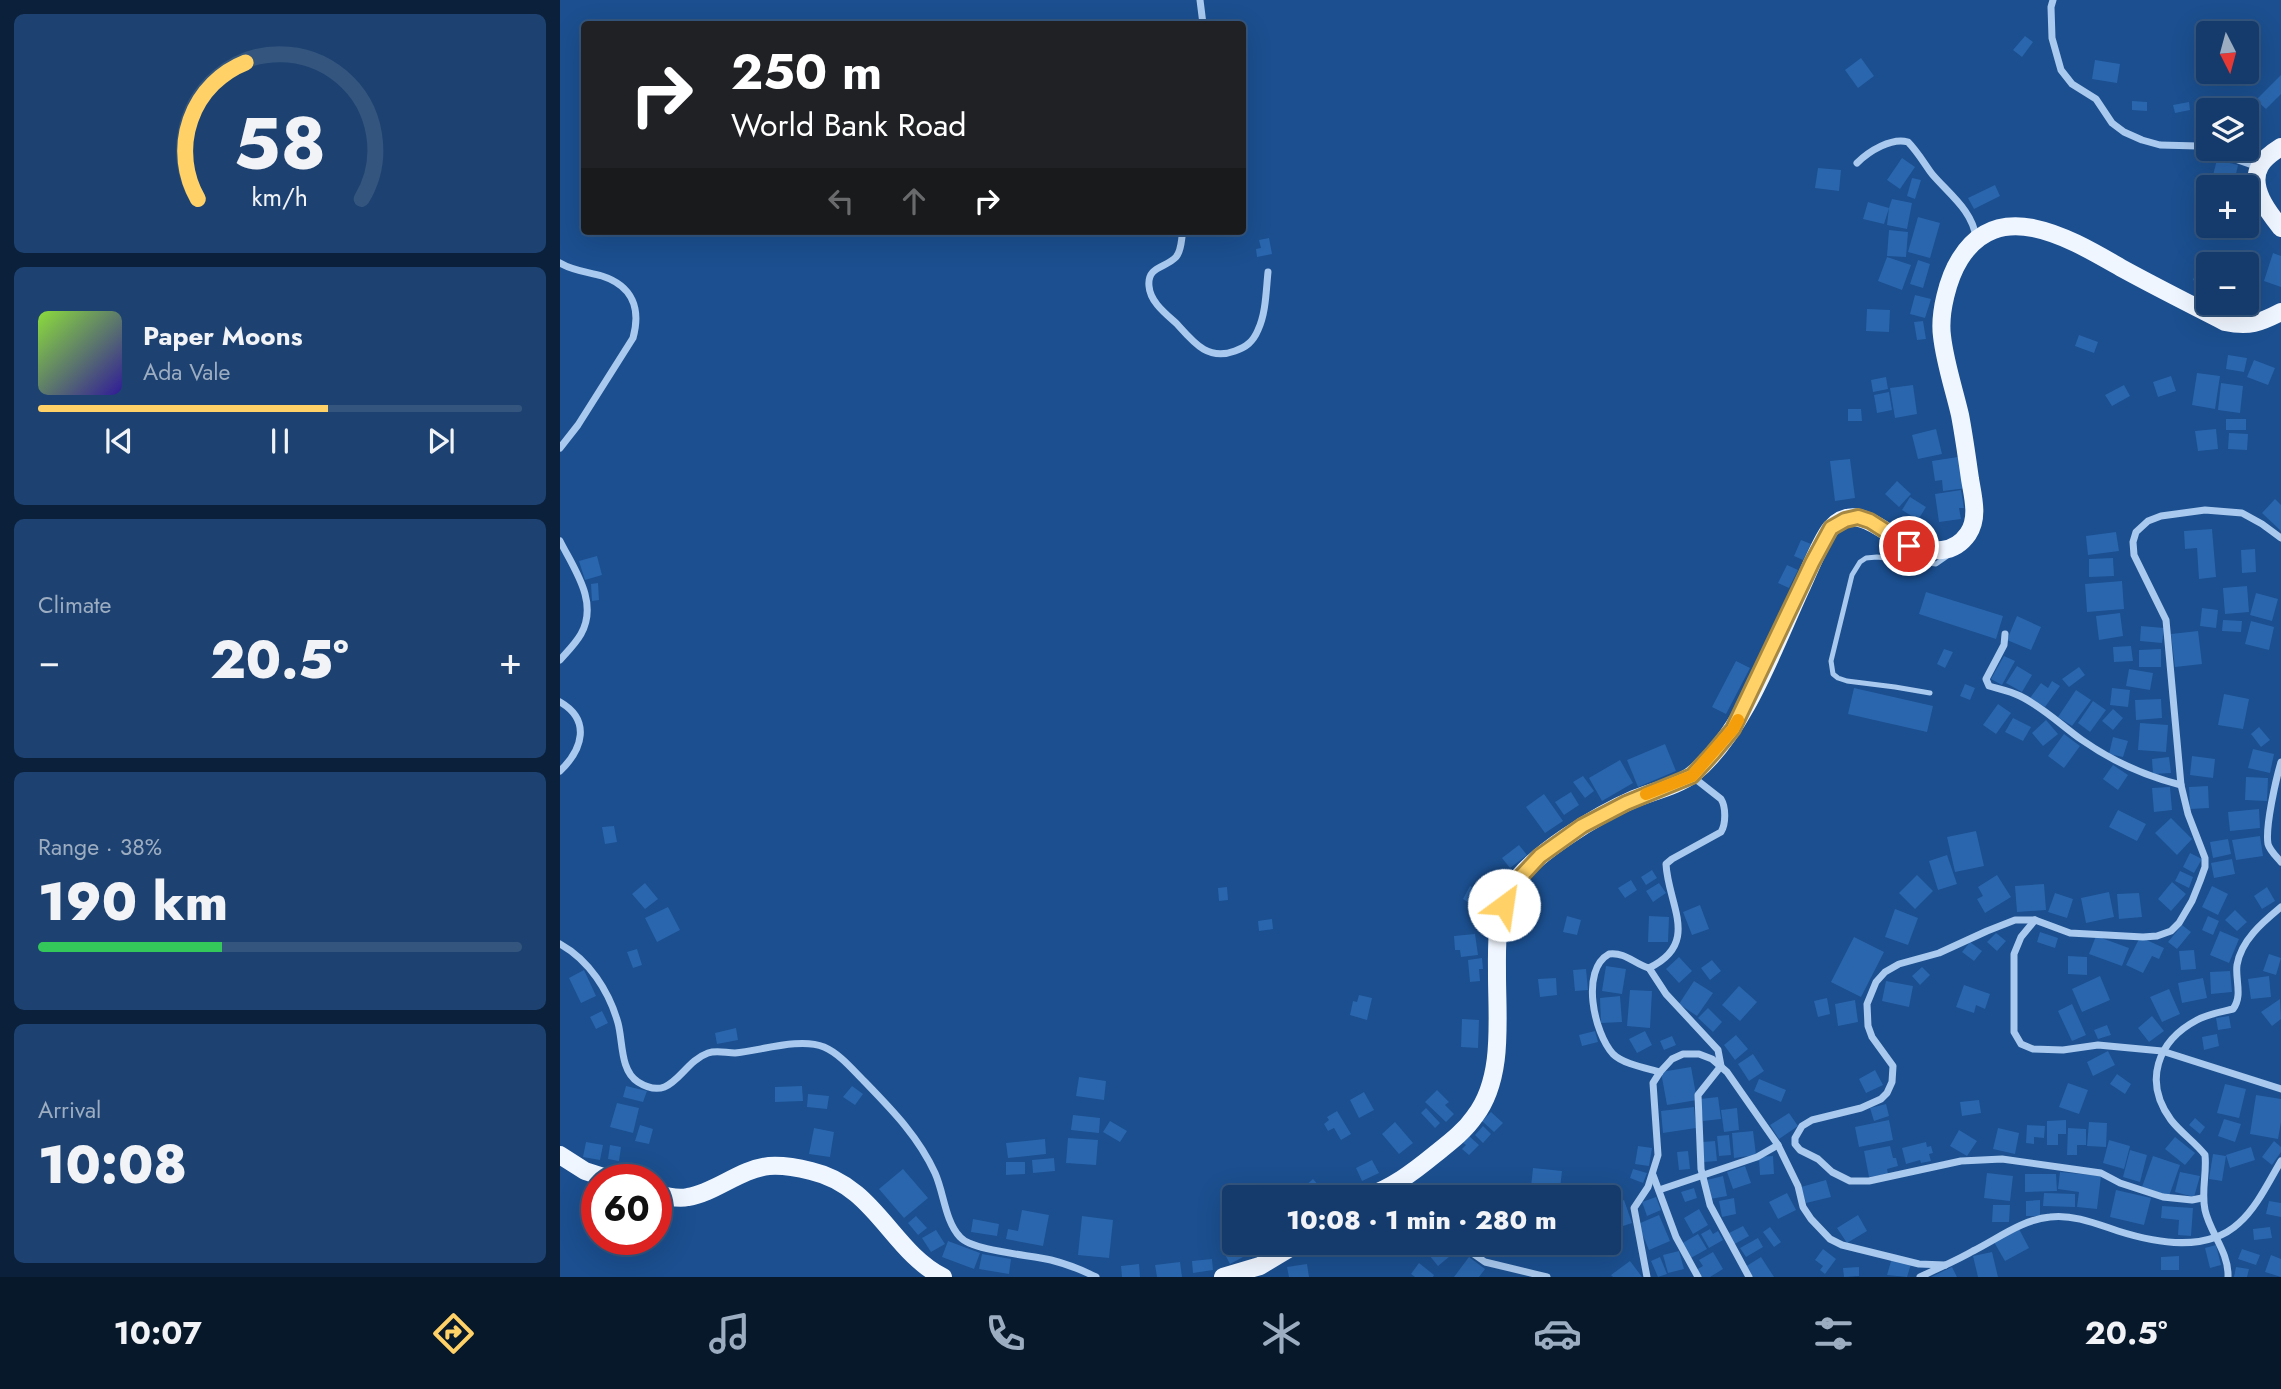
<!DOCTYPE html>
<html lang="en">
<head>
<meta charset="utf-8">
<style>
	:root { --surface:#143b6b; --page:#1d4271; --text:#f1f3f6; --muted:#9dadc1; --line:#33557e; --accent:#ffd166 }
	body { margin:0; font-family:Jost,sans-serif; background:var(--page); color:var(--text); height:100vh; display:flex; flex-direction:column; font-size:26px; white-space:nowrap }
	* { box-sizing:border-box; margin:0 }
	p { font-size:23px; color:var(--muted) }
	.icon { flex:none; width:38px; height:38px; fill:none; stroke:currentColor; stroke-width:2; stroke-linecap:round; stroke-linejoin:round }
	.map { position:relative; flex:1; overflow:hidden }
	.sheet { display:flex; flex-direction:column; gap:14px; padding:14px; background:#0b203b; width:560px }
	.sheet>* { flex:none }
	.guide { position:absolute; left:21px; top:21px; width:665px; height:214px; border-radius:7px; box-shadow:0 7px 28px #0002,0 0 0 2px var(--line); background:#202124; color:#fff; overflow:hidden }
	.needle { width:46px; rotate:174deg }
	.controls { position:absolute; left:1636px; top:21px; display:grid; gap:14px }
	.controls a { display:grid; place-items:center; width:63px; height:63px; border-radius:7px; background:var(--surface); box-shadow:0 7px 28px #0002,0 0 0 2px var(--line); font-size:35px }
	.speed { position:absolute; left:21px; top:1164px; display:flex; gap:14px; font-size:35px; font-weight:700; text-align:center }
	.speed>* { display:grid; place-content:center; width:91px; height:91px; border-radius:50%; background:var(--surface); box-shadow:0 7px 28px #0002,0 0 0 2px var(--line); line-height:1 }
	.speed .limit { border:10px solid #d22; background:#fff; color:#111 }
	.pin { position:absolute; display:grid; place-items:center; width:60px; height:60px; color:#fff; margin:-30px; border:4px solid #fff; border-radius:50%; box-shadow:0 2px 7px #0007 }
	.me { position:absolute; width:77px; margin:-38px; rotate:31deg; stroke-linejoin:round; filter:drop-shadow(0 0 5px #0008) }
	.turn { display:flex; align-items:center; gap:24px; height:147px; padding:0 35px; font-size:32px }
	.turn .icon { width:91px; height:91px; stroke-width:2.5 }
	.turn b { display:block; font-size:49px; line-height:60px }
	.lanes { display:flex; align-items:center; height:66px; padding:0 35px; background:#0003; justify-content:center; gap:35px; direction:ltr }
	.lanes .off { opacity:.35 }
	.big { font-size:52px; font-weight:800; line-height:1.1 }
	.sheet .tile { flex:1; display:flex; flex-direction:column; justify-content:center; gap:10px; min-width:0; padding:0 24px; border-radius:10px; background:var(--page) }
	.sheet .dial { align-items:center; gap:0 }
	.dial svg { height:182px; overflow:visible; fill:none; stroke:var(--line); stroke-width:7; stroke-linecap:round; text-anchor:middle }
	.dial text { fill:var(--text); stroke:none }
	.song { display:flex; align-items:center; gap:21px }
	.cover { width:84px; height:84px; border-radius:10px; background:linear-gradient(135deg,hsl(90 70% 55%),hsl(250 70% 35%)) }
	.played { height:7px; border-radius:4px; background:linear-gradient(90deg,var(--accent) 60%,var(--line) 60%) }
	.keys { display:flex; justify-content:space-around; direction:ltr }
	.heat { display:flex; justify-content:space-between; align-items:center; font-size:38px; direction:ltr }
	.charge { height:10px; border-radius:5px; background:linear-gradient(90deg,#34c759 38%,var(--line) 0) }
	.trip { position:absolute; left:662px; top:1185px; width:399px; height:70px; border-radius:7px; background:var(--surface); box-shadow:0 7px 28px #0002,0 0 0 2px var(--line); font-weight:800; line-height:70px; text-align:center }
	.menu { display:flex; height:112px; justify-content:space-around; align-items:center; background:#08182b; color:var(--muted) }
	.menu .icon { width:49px; height:49px }
	.menu .current { color:var(--accent) }
	.menu b { font-size:32px; color:var(--text) }
	main { display:flex; flex:1; min-height:0 }
	.map>svg:first-child { display:block }
</style>
</head>
<body>
<main>
<section class="sheet">
<div class="tile dial"><svg viewBox="0 0 100 80">
<path d="M14 69A42 42 0 1 1 86 69"/>
<path d="M14 69A42 42 0 0 1 35 9" stroke="#ffd166"/>
<text x="50" y="56" font-size="32" font-weight="700">58</text>
<text x="50" y="72" font-size="11">km/h</text>
</svg></div>
<div class="tile">
<div class="song"><i class="cover"></i><div><b>Paper Moons</b><p>Ada Vale</p></div></div>
<div class="played"></div>
<div class="keys"><svg class="icon" aria-label="previous" viewBox="0 0 24 24"><path d="M18 5L8 12l10 7zM5 5v14"/></svg><svg class="icon" aria-label="pause" viewBox="0 0 24 24"><path d="M8 5v14M16 5v14"/></svg><svg class="icon" aria-label="next" viewBox="0 0 24 24"><path d="M6 5l10 7-10 7zM19 5v14"/></svg></div>
</div>
<div class="tile"><p>Climate</p>
<div class="heat"><a>−</a><b class="big">20.5°</b><a>+</a></div>
</div>
<div class="tile"><p>Range · 38%</p><b class="big">190 km</b><div class="charge"></div></div>
<div class="tile"><p>Arrival</p><b class="big">10:08</b></div>
</section>
<div class="map">
<svg width="1721" height="1277" viewBox="0 0 1721 1277">
	<rect width="100%" height="100%" fill="#1b4f8f"/>
	<g fill="#2a66ad">
		<polygon points="1683,20 1690,28 1683,33 1677,33 1673,28"/>
		<polygon points="1465,36 1473,42 1462,57 1453,50"/>
		<polygon points="1301,58 1314,76 1298,88 1285,70"/>
		<polygon points="1535,60 1560,64 1557,83 1532,79"/>
		<polygon points="1721,75 1721,94 1706,109 1696,100"/>
		<polygon points="1572,101 1587,102 1587,111 1572,110"/>
		<polygon points="1629,102 1630,110 1615,113 1613,105"/>
		<polygon points="1342,158 1355,167 1340,189 1327,180"/>
		<polygon points="1657,160 1678,165 1673,187 1651,183"/>
		<polygon points="1258,168 1281,170 1279,191 1255,188"/>
		<polygon points="1352,178 1361,180 1355,199 1347,196"/>
		<polygon points="1435,185 1440,196 1414,209 1408,198"/>
		<polygon points="1332,199 1352,203 1347,229 1327,225 1329,208 1324,224 1303,219 1308,202 1329,208"/>
		<polygon points="1358,217 1380,223 1370,258 1348,252"/>
		<polygon points="1329,230 1348,232 1346,257 1327,256"/>
		<polygon points="709,238 712,254 697,257 696,249 701,248 699,240"/>
		<polygon points="1713,253 1721,256 1721,287 1704,281"/>
		<polygon points="1327,257 1351,265 1342,290 1318,281"/>
		<polygon points="1358,260 1370,264 1363,288 1350,284"/>
		<polygon points="1636,272 1648,276 1647,285 1633,280"/>
		<rect x="1690" y="285" width="11" height="19"/>
		<polygon points="1355,295 1371,299 1365,318 1350,314"/>
		<polygon points="1307,309 1330,310 1329,332 1306,331"/>
		<polygon points="1363,321 1366,339 1357,340 1354,322"/>
		<polygon points="1519,335 1538,342 1534,353 1515,346"/>
		<polygon points="1668,355 1687,358 1684,372 1666,369"/>
		<polygon points="1694,360 1715,368 1708,385 1687,377"/>
		<polygon points="1637,373 1660,376 1655,409 1632,405"/>
		<polygon points="1611,376 1616,391 1598,397 1593,382"/>
		<polygon points="1326,377 1328,389 1313,392 1311,380"/>
		<polygon points="1661,383 1683,386 1680,413 1658,410"/>
		<polygon points="1353,385 1357,414 1335,418 1330,388"/>
		<polygon points="1564,385 1570,396 1552,406 1545,395"/>
		<polygon points="1329,392 1332,410 1317,413 1314,395"/>
		<polygon points="1288,409 1301,409 1302,421 1288,421"/>
		<rect x="1666" y="419" width="20" height="11"/>
		<polygon points="1376,429 1382,454 1358,459 1352,435"/>
		<polygon points="1656,429 1658,449 1638,451 1635,431"/>
		<polygon points="1669,433 1688,434 1687,450 1668,449"/>
		<polygon points="1398,457 1407,488 1383,491 1382,480 1375,481 1372,461"/>
		<polygon points="1290,459 1295,498 1275,501 1270,461"/>
		<polygon points="1337,481 1351,494 1339,507 1325,494"/>
		<polygon points="1401,490 1404,508 1399,508 1401,519 1379,522 1375,494"/>
		<polygon points="1350,497 1366,507 1358,520 1342,510"/>
		<polygon points="1715,499 1721,505 1721,531 1702,513"/>
		<polygon points="1652,529 1656,577 1639,579 1637,548 1625,549 1624,531"/>
		<polygon points="1556,532 1559,551 1528,555 1526,536"/>
		<polygon points="1241,540 1251,544 1243,560 1234,556"/>
		<polygon points="1695,549 1696,572 1682,573 1681,550"/>
		<polygon points="37,556 42,575 25,580 19,561"/>
		<polygon points="1553,558 1554,576 1529,577 1529,559"/>
		<polygon points="1227,565 1238,570 1229,588 1218,583"/>
		<polygon points="1562,581 1564,609 1527,612 1525,584"/>
		<polygon points="38,583 39,600 32,601 31,584"/>
		<polygon points="1687,586 1689,612 1665,614 1663,588"/>
		<polygon points="1366,592 1443,616 1436,639 1359,614"/>
		<polygon points="1696,593 1718,599 1712,621 1690,615"/>
		<polygon points="1642,608 1658,610 1656,628 1640,626"/>
		<polygon points="1560,613 1563,636 1539,640 1536,616"/>
		<polygon points="1457,616 1481,627 1471,650 1447,640"/>
		<polygon points="1663,620 1682,621 1681,632 1662,631"/>
		<polygon points="1691,621 1714,627 1709,650 1685,644"/>
		<polygon points="1581,626 1604,628 1602,643 1580,641"/>
		<polygon points="1638,631 1642,664 1615,667 1611,634"/>
		<polygon points="1571,646 1573,661 1554,662 1553,647"/>
		<polygon points="1384,649 1393,652 1385,668 1377,664"/>
		<polygon points="1601,649 1601,667 1579,667 1579,650"/>
		<polygon points="1444,656 1455,661 1442,685 1431,679"/>
		<polygon points="1176,661 1190,668 1166,714 1152,707"/>
		<polygon points="1457,666 1472,675 1462,692 1446,683"/>
		<polygon points="1519,667 1525,675 1509,687 1502,679"/>
		<polygon points="1569,669 1593,673 1590,690 1566,686"/>
		<polygon points="1492,681 1500,686 1485,707 1470,698 1481,683 1488,688"/>
		<polygon points="1405,684 1415,688 1410,700 1400,696"/>
		<polygon points="1294,688 1373,706 1367,732 1288,714"/>
		<polygon points="1552,688 1570,690 1568,707 1550,705"/>
		<polygon points="1516,690 1531,700 1512,726 1498,717"/>
		<polygon points="1664,694 1689,699 1683,729 1658,725"/>
		<polygon points="1601,699 1602,718 1576,720 1575,700"/>
		<polygon points="1533,701 1546,710 1530,732 1518,723"/>
		<polygon points="1438,704 1451,713 1436,734 1423,725"/>
		<polygon points="1553,709 1563,718 1553,730 1542,721"/>
		<polygon points="1453,718 1471,727 1463,741 1445,732"/>
		<polygon points="1486,720 1498,734 1483,746 1472,733"/>
		<polygon points="1580,723 1608,725 1606,752 1578,750"/>
		<polygon points="1699,727 1710,740 1701,747 1691,734"/>
		<polygon points="1504,734 1520,746 1504,768 1488,756"/>
		<polygon points="1553,737 1568,741 1563,757 1549,754"/>
		<polygon points="1105,744 1116,771 1078,787 1067,760"/>
		<polygon points="1693,749 1714,754 1710,773 1688,768"/>
		<polygon points="1632,756 1655,759 1653,778 1630,775"/>
		<polygon points="1609,757 1611,773 1593,774 1592,759"/>
		<polygon points="1060,760 1073,783 1042,801 1029,778"/>
		<polygon points="1553,765 1568,775 1558,790 1543,779"/>
		<polygon points="1023,776 1034,791 1025,798 1013,782"/>
		<polygon points="1686,777 1708,778 1707,801 1685,800"/>
		<polygon points="1648,786 1649,808 1630,809 1629,787"/>
		<polygon points="1610,787 1612,810 1594,812 1592,788"/>
		<polygon points="1011,792 1019,805 1004,815 995,802"/>
		<polygon points="984,794 1003,821 985,833 966,807"/>
		<polygon points="1699,809 1700,828 1670,831 1668,812"/>
		<polygon points="1558,810 1586,824 1577,841 1549,827"/>
		<polygon points="1611,818 1632,839 1617,855 1595,833"/>
		<polygon points="54,826 57,842 45,844 42,827"/>
		<polygon points="1416,831 1424,866 1395,872 1387,837"/>
		<polygon points="1700,836 1703,856 1676,860 1672,840"/>
		<polygon points="1668,839 1671,854 1653,858 1650,842"/>
		<polygon points="959,845 967,855 950,868 942,858"/>
		<polygon points="1630,853 1642,859 1634,873 1623,867"/>
		<polygon points="1387,855 1397,884 1378,890 1369,861"/>
		<polygon points="1672,859 1675,874 1654,878 1651,863"/>
		<polygon points="1092,870 1097,878 1086,885 1081,877"/>
		<polygon points="1620,871 1633,877 1629,888 1615,881"/>
		<polygon points="1357,875 1373,891 1355,909 1339,893"/>
		<polygon points="1437,875 1451,897 1425,913 1417,899 1423,896 1418,887"/>
		<polygon points="1071,880 1077,890 1065,898 1058,888"/>
		<polygon points="1612,882 1626,894 1611,911 1598,899"/>
		<polygon points="85,883 98,899 85,909 72,894"/>
		<polygon points="1099,883 1106,893 1093,902 1086,891"/>
		<polygon points="1484,884 1486,910 1457,912 1455,886"/>
		<polygon points="910,886 921,892 913,905 903,899"/>
		<polygon points="1652,886 1668,894 1658,915 1642,907"/>
		<polygon points="667,887 668,900 659,901 658,888"/>
		<polygon points="1707,887 1715,901 1702,909 1694,896"/>
		<polygon points="925,890 937,895 928,917 916,912"/>
		<polygon points="1549,892 1554,917 1526,923 1521,898"/>
		<polygon points="1495,893 1513,899 1507,918 1488,912"/>
		<polygon points="1579,893 1582,917 1559,919 1557,894"/>
		<polygon points="1140,905 1149,929 1132,935 1123,912"/>
		<polygon points="108,907 120,930 97,942 85,918"/>
		<polygon points="1335,909 1358,918 1348,945 1325,937"/>
		<polygon points="1675,910 1687,922 1677,931 1665,920"/>
		<polygon points="1007,916 1021,920 1017,935 1003,932"/>
		<polygon points="1089,916 1109,917 1108,942 1088,942"/>
		<polygon points="1648,916 1659,921 1653,935 1642,930"/>
		<polygon points="712,919 713,929 699,931 698,921"/>
		<polygon points="1622,925 1631,932 1617,949 1608,942"/>
		<polygon points="1660,931 1679,939 1669,963 1650,955"/>
		<polygon points="1480,932 1498,938 1495,948 1477,942"/>
		<polygon points="1436,933 1446,941 1437,951 1427,942"/>
		<polygon points="915,934 918,955 901,957 900,950 895,950 894,936"/>
		<polygon points="1536,936 1569,948 1562,966 1529,954"/>
		<polygon points="1294,937 1324,952 1301,997 1271,982"/>
		<polygon points="1580,937 1604,948 1599,959 1592,956 1583,973 1566,965"/>
		<polygon points="1410,942 1422,951 1414,961 1402,952"/>
		<polygon points="77,949 82,965 73,968 67,952"/>
		<polygon points="1634,950 1636,969 1621,970 1619,951"/>
		<polygon points="1709,954 1721,958 1716,975 1703,971"/>
		<polygon points="1508,956 1527,957 1527,975 1508,974"/>
		<polygon points="1119,957 1132,971 1119,983 1106,969"/>
		<polygon points="922,958 923,969 919,969 920,981 910,982 908,960"/>
		<polygon points="1152,960 1161,971 1150,980 1141,968"/>
		<polygon points="1046,966 1066,969 1062,994 1042,991"/>
		<polygon points="1362,967 1370,975 1360,985 1352,976"/>
		<polygon points="1026,969 1028,990 1015,991 1013,970"/>
		<polygon points="24,970 36,996 21,1003 9,978"/>
		<polygon points="1670,971 1672,992 1651,994 1650,972"/>
		<polygon points="1540,976 1550,1000 1522,1012 1512,989"/>
		<polygon points="1709,976 1711,997 1691,999 1688,979"/>
		<polygon points="996,978 997,995 980,997 978,979"/>
		<polygon points="1643,978 1647,998 1622,1003 1618,983"/>
		<polygon points="1134,981 1153,993 1137,1016 1119,1004"/>
		<polygon points="1326,981 1353,986 1349,1007 1322,1001"/>
		<polygon points="1404,985 1430,994 1425,1009 1416,1005 1414,1013 1396,1007"/>
		<polygon points="1179,986 1197,1002 1180,1021 1162,1005"/>
		<polygon points="1609,989 1620,1014 1602,1022 1590,997"/>
		<polygon points="1070,990 1092,991 1090,1028 1067,1026"/>
		<polygon points="799,995 812,998 807,1020 790,1015 793,1001 797,1002"/>
		<polygon points="1060,996 1062,1022 1041,1023 1040,998"/>
		<polygon points="1267,998 1270,1014 1258,1017 1254,1001"/>
		<polygon points="1720,999 1721,1019 1712,1026 1701,1012"/>
		<polygon points="1295,1000 1298,1022 1278,1026 1275,1004"/>
		<polygon points="1512,1004 1526,1035 1512,1041 1498,1011"/>
		<polygon points="1148,1008 1162,1022 1153,1032 1138,1018"/>
		<polygon points="42,1011 48,1023 36,1029 30,1017"/>
		<polygon points="1592,1016 1604,1031 1589,1042 1578,1028"/>
		<polygon points="1669,1016 1671,1028 1658,1030 1656,1018"/>
		<polygon points="902,1019 919,1020 918,1048 901,1047"/>
		<polygon points="1547,1025 1551,1035 1538,1039 1534,1030"/>
		<polygon points="176,1028 178,1040 157,1044 155,1033"/>
		<polygon points="1035,1031 1038,1042 1022,1046 1019,1035"/>
		<polygon points="1085,1031 1092,1045 1077,1053 1069,1039"/>
		<polygon points="1657,1034 1659,1046 1644,1050 1642,1037"/>
		<polygon points="1176,1035 1188,1049 1175,1060 1164,1045"/>
		<polygon points="1112,1036 1116,1045 1104,1050 1100,1041"/>
		<polygon points="1548,1051 1555,1065 1533,1076 1527,1062"/>
		<polygon points="1193,1054 1204,1071 1189,1081 1178,1064"/>
		<polygon points="1131,1067 1137,1100 1107,1105 1101,1072"/>
		<polygon points="1315,1070 1323,1085 1306,1093 1299,1079"/>
		<polygon points="1557,1074 1571,1084 1565,1094 1550,1084"/>
		<polygon points="519,1077 546,1081 544,1100 516,1096"/>
		<polygon points="1199,1079 1226,1090 1221,1102 1194,1091"/>
		<polygon points="1508,1083 1528,1090 1519,1114 1499,1107"/>
		<polygon points="1665,1084 1686,1089 1679,1118 1657,1113"/>
		<polygon points="66,1086 87,1091 83,1102 63,1097"/>
		<polygon points="242,1086 243,1101 215,1102 215,1087"/>
		<polygon points="292,1086 303,1094 295,1105 283,1097"/>
		<polygon points="877,1090 889,1102 885,1105 894,1114 886,1122 865,1102"/>
		<polygon points="804,1092 814,1110 799,1118 790,1100"/>
		<polygon points="248,1094 269,1096 267,1109 247,1107"/>
		<polygon points="1696,1095 1721,1099 1721,1122 1718,1139 1690,1134"/>
		<polygon points="1158,1097 1161,1119 1143,1121 1140,1099"/>
		<polygon points="1419,1100 1421,1113 1402,1116 1400,1102"/>
		<polygon points="57,1103 79,1108 73,1133 50,1127"/>
		<polygon points="1326,1104 1329,1116 1314,1121 1310,1108"/>
		<polygon points="1134,1107 1136,1128 1103,1133 1101,1111"/>
		<polygon points="866,1108 880,1123 875,1128 861,1113"/>
		<polygon points="1177,1108 1179,1130 1164,1132 1161,1110"/>
		<polygon points="777,1111 791,1134 781,1140 774,1128 768,1131 764,1124 769,1120 767,1117"/>
		<polygon points="931,1112 943,1123 934,1132 922,1121"/>
		<polygon points="1229,1113 1238,1126 1219,1139 1210,1125"/>
		<polygon points="513,1115 540,1118 539,1133 511,1130"/>
		<polygon points="1635,1118 1645,1127 1640,1134 1629,1125"/>
		<polygon points="1664,1119 1681,1124 1675,1142 1658,1136"/>
		<polygon points="1329,1120 1333,1140 1299,1147 1295,1127"/>
		<polygon points="1506,1120 1506,1134 1498,1134 1498,1145 1487,1145 1487,1121"/>
		<polygon points="550,1121 567,1131 560,1142 543,1132"/>
		<polygon points="835,1122 853,1143 839,1154 822,1134"/>
		<polygon points="1529,1122 1547,1123 1546,1147 1527,1146"/>
		<polygon points="80,1125 93,1129 89,1144 75,1141"/>
		<polygon points="1467,1125 1485,1126 1484,1138 1474,1137 1474,1144 1466,1143"/>
		<polygon points="923,1126 931,1134 923,1143 915,1135"/>
		<polygon points="254,1128 274,1132 270,1157 249,1154"/>
		<polygon points="1438,1128 1459,1133 1455,1154 1433,1149"/>
		<polygon points="1508,1128 1526,1129 1526,1145 1517,1145 1517,1155 1507,1155"/>
		<polygon points="1399,1130 1417,1141 1407,1156 1390,1146"/>
		<polygon points="1193,1131 1196,1155 1174,1158 1172,1133"/>
		<polygon points="1169,1135 1171,1155 1159,1156 1157,1136"/>
		<polygon points="909,1136 919,1145 909,1155 902,1149 906,1145 903,1143"/>
		<polygon points="1615,1137 1635,1153 1625,1165 1605,1149"/>
		<polygon points="508,1138 538,1140 536,1165 506,1163"/>
		<polygon points="485,1139 486,1154 448,1158 446,1143"/>
		<polygon points="1549,1140 1570,1146 1564,1169 1543,1163"/>
		<polygon points="1155,1141 1157,1161 1144,1162 1142,1142"/>
		<polygon points="1714,1141 1721,1147 1721,1152 1712,1165 1702,1157"/>
		<polygon points="26,1142 43,1145 40,1160 23,1157"/>
		<polygon points="1366,1142 1367,1147 1371,1146 1373,1153 1369,1154 1371,1161 1361,1163 1360,1160 1346,1164 1342,1148"/>
		<polygon points="50,1145 61,1147 59,1161 48,1159"/>
		<polygon points="1078,1146 1092,1148 1089,1166 1075,1164"/>
		<polygon points="1330,1146 1333,1158 1336,1158 1338,1166 1327,1169 1328,1174 1309,1177 1304,1151"/>
		<polygon points="1691,1147 1695,1160 1670,1168 1666,1155"/>
		<polygon points="1570,1150 1587,1155 1580,1182 1563,1177"/>
		<polygon points="1128,1151 1130,1169 1119,1170 1117,1152"/>
		<polygon points="1653,1154 1666,1156 1662,1181 1649,1179"/>
		<polygon points="1213,1156 1214,1174 1200,1175 1199,1157"/>
		<polygon points="1593,1156 1620,1165 1609,1196 1582,1187"/>
		<polygon points="494,1158 495,1171 473,1173 472,1160"/>
		<polygon points="812,1160 819,1173 802,1181 796,1168"/>
		<polygon points="446,1162 465,1162 465,1174 446,1175"/>
		<polygon points="1185,1166 1191,1183 1173,1189 1167,1172"/>
		<polygon points="973,1168 1002,1171 999,1197 970,1197"/>
		<polygon points="343,1169 368,1198 344,1218 319,1189"/>
		<polygon points="1073,1169 1087,1173 1083,1183 1070,1178"/>
		<polygon points="1500,1172 1541,1176 1537,1209 1517,1207 1519,1192 1498,1189"/>
		<polygon points="1620,1172 1640,1176 1634,1197 1615,1192"/>
		<polygon points="1427,1173 1453,1176 1450,1201 1424,1198"/>
		<polygon points="1465,1174 1496,1174 1497,1191 1465,1192"/>
		<polygon points="1163,1176 1167,1196 1150,1199 1147,1180"/>
		<polygon points="753,1179 760,1187 748,1197 742,1189"/>
		<polygon points="1266,1180 1271,1197 1246,1203 1241,1187"/>
		<polygon points="1134,1188 1137,1198 1125,1202 1121,1192"/>
		<polygon points="1556,1190 1591,1198 1584,1225 1550,1217"/>
		<polygon points="1227,1193 1236,1210 1218,1219 1209,1202"/>
		<polygon points="1484,1193 1515,1194 1515,1207 1483,1206"/>
		<polygon points="1096,1197 1101,1210 1087,1216 1082,1202"/>
		<polygon points="1174,1198 1176,1214 1162,1217 1159,1201"/>
		<polygon points="1064,1200 1072,1223 1048,1231 1048,1205"/>
		<polygon points="1480,1200 1480,1216 1466,1216 1466,1201"/>
		<polygon points="1709,1201 1721,1203 1721,1217 1706,1214"/>
		<polygon points="1433,1205 1450,1205 1449,1222 1432,1222"/>
		<polygon points="1602,1206 1633,1208 1631,1236 1618,1235 1619,1220 1601,1218"/>
		<polygon points="1139,1209 1148,1225 1133,1234 1124,1218"/>
		<polygon points="462,1210 489,1215 483,1246 446,1239 448,1229 458,1231"/>
		<polygon points="1099,1215 1110,1241 1089,1250 1078,1224"/>
		<polygon points="1298,1215 1307,1231 1287,1243 1277,1228"/>
		<polygon points="356,1216 367,1228 358,1235 348,1223"/>
		<polygon points="522,1216 553,1220 549,1258 518,1255"/>
		<polygon points="413,1219 439,1224 437,1236 411,1232"/>
		<polygon points="1183,1226 1189,1236 1173,1245 1167,1234"/>
		<polygon points="1210,1227 1221,1242 1214,1247 1203,1232"/>
		<polygon points="1710,1227 1712,1238 1694,1240 1693,1229"/>
		<polygon points="1150,1229 1153,1234 1158,1231 1163,1240 1149,1248 1141,1234"/>
		<polygon points="1459,1229 1469,1248 1445,1261 1434,1242"/>
		<polygon points="376,1230 385,1244 371,1252 362,1238"/>
		<polygon points="1138,1234 1147,1249 1129,1259 1121,1244"/>
		<polygon points="674,1237 674,1242 704,1242 705,1245 670,1264 660,1245"/>
		<polygon points="1198,1238 1203,1247 1186,1257 1180,1248"/>
		<polygon points="388,1241 420,1253 414,1269 382,1257"/>
		<polygon points="864,1242 889,1242 896,1251 878,1266 861,1245"/>
		<polygon points="992,1242 1027,1242 1027,1244 994,1250"/>
		<polygon points="1656,1245 1661,1265 1650,1268 1645,1248"/>
		<polygon points="1263,1249 1276,1259 1265,1274 1260,1270 1263,1266 1255,1260"/>
		<polygon points="1682,1249 1700,1255 1696,1265 1678,1259"/>
		<polygon points="1119,1251 1124,1269 1108,1273 1103,1255"/>
		<polygon points="1153,1252 1163,1269 1150,1277 1140,1277 1136,1270 1143,1266 1139,1260"/>
		<polygon points="1432,1252 1438,1277 1418,1277 1413,1256"/>
		<polygon points="422,1254 451,1259 449,1274 419,1269"/>
		<polygon points="1711,1255 1721,1259 1721,1277 1705,1272"/>
		<polygon points="1619,1256 1619,1270 1601,1270 1601,1257"/>
		<polygon points="909,1257 925,1269 919,1277 894,1277"/>
		<polygon points="1100,1257 1107,1274 1098,1277 1091,1261"/>
		<polygon points="1201,1257 1214,1277 1191,1277 1185,1267"/>
		<polygon points="1332,1258 1351,1264 1347,1277 1327,1275"/>
		<polygon points="652,1259 653,1270 633,1273 632,1261"/>
		<polygon points="1070,1261 1082,1277 1053,1277 1051,1275"/>
		<polygon points="620,1262 622,1277 597,1277 595,1265"/>
		<polygon points="859,1263 874,1275 873,1277 855,1277 851,1274"/>
		<polygon points="579,1264 580,1277 562,1277 561,1266"/>
		<polygon points="747,1264 749,1277 729,1277 727,1267"/>
		<polygon points="1299,1267 1299,1276 1284,1277 1283,1268"/>
		<polygon points="1392,1267 1397,1277 1371,1277"/>
		<polygon points="1676,1267 1689,1269 1687,1277 1674,1277"/>
	</g>
	<g fill="none" stroke-linecap="round" stroke-linejoin="round">
		<polyline stroke="#a9c9ee" stroke-width="5" points="1370,693 1335,687 1287,681 1278,678 1273,674 1271,661 1292,575 1300,562 1306,558 1317,557 1376,564 1389,555"/>
		<g stroke="#a9c9ee" stroke-width="7">
			<polyline points="640,0 643,24"/>
			<polyline points="1493,0 1491,7 1492,38 1501,70 1512,84 1536,99 1552,123 1564,132 1582,140 1600,145 1638,146 1698,167"/>
			<path d="M1297,163C1309,151 1332,137 1348,142C1357,151 1364,163 1372,174C1389,194 1413,211 1416,238"/>
			<path d="M623,231C621,239 622,250 616,257C606,268 587,266 589,286C590,302 606,314 617,324C634,343 648,361 675,351C686,347 693,342 698,330C706,313 706,291 708,272"/>
			<path d="M0,263C13,271 28,272 42,276C73,286 81,309 73,338L18,425L0,448"/>
			<path d="M0,541C14,569 39,602 21,634C16,643 7,652 0,660"/>
			<path d="M1445,634L1444,645L1426,679L1429,686C1439,689 1450,691 1460,696C1483,707 1502,726 1522,740C1552,761 1585,776 1621,785"/>
			<path d="M0,702C31,720 23,749 0,771"/>
			<path d="M1721,762C1716,779 1705,827 1708,844C1710,851 1717,857 1721,862"/>
			<polyline points="1475,920 1461,937 1454,954 1454,1032 1461,1044 1473,1049 1503,1050 1538,1045 1602,1051 1721,1089"/>
			<path d="M0,944C29,960 49,991 58,1023C63,1041 60,1071 78,1082C113,1104 120,1063 148,1053C157,1050 166,1053 175,1053C200,1051 240,1037 264,1047C280,1054 292,1069 304,1081C332,1110 358,1136 375,1173C384,1193 385,1221 400,1237C412,1251 471,1255 491,1260C507,1264 522,1270 536,1277"/>
			<polyline points="1089,968 1106,994 1158,1050 1161,1066 1138,1095 1141,1169 1150,1205 1189,1277"/>
			<path d="M1100,1072C1086,1068 1063,1064 1053,1054C1034,1033 1020,970 1049,954C1066,952 1074,964 1089,968C1141,943 1108,905 1106,864L1112,859L1161,832C1166,824 1166,807 1161,799L1133,777"/>
			<polyline points="1093,1175 1116,1237 1138,1277"/>
			<polyline points="832,1190 873,1197"/>
			<polyline points="1099,1190 1197,1157 1218,1145"/>
			<polyline points="1642,1198 1632,1200 1603,1197 1560,1183 1541,1173 1442,1159 1401,1161 1309,1181 1290,1181 1272,1172 1258,1159 1240,1150 1235,1144 1235,1138 1242,1126 1252,1120 1301,1108 1321,1099 1327,1093 1332,1082 1333,1066 1312,1037 1308,1026 1307,1004 1316,982 1325,972 1339,964 1379,953 1427,931 1455,920 1475,920 1510,933 1583,937 1597,936 1611,931 1619,923 1632,901 1640,881 1645,867 1645,858 1628,814 1621,785 1606,620 1574,555 1573,542 1576,532 1588,521 1601,516 1645,510 1682,513 1702,524 1721,538"/>
			<polyline points="906,1242 915,1255 925,1262 987,1277"/>
			<polyline points="1087,1277 1074,1208 1088,1187 1098,1155 1093,1083 1100,1072 1112,1059 1123,1054 1139,1054 1152,1059 1167,1072 1218,1145 1238,1186 1243,1207 1251,1219 1270,1239 1282,1245 1359,1264 1385,1265"/>
			<path d="M1360,1277C1378,1268 1396,1261 1413,1251C1439,1238 1461,1220 1490,1217C1513,1214 1537,1224 1558,1231C1596,1243 1647,1253 1679,1223C1697,1207 1709,1181 1721,1161"/>
			<path d="M1668,1277C1669,1252 1650,1233 1645,1210C1641,1191 1647,1174 1645,1155C1635,1142 1621,1133 1611,1120C1583,1082 1597,1041 1637,1020C1648,1014 1661,1012 1673,1009C1683,996 1675,979 1677,965C1681,940 1703,922 1721,907"/>
		</g>
		<g stroke="#f0f6ff" stroke-width="18">
			<path d="M1721,147C1713,152 1704,158 1700,166C1688,187 1709,213 1721,228"/>
			<polyline points="0,1155 25,1171 53,1180"/>
			<path d="M96,1193C105,1196 119,1199 128,1197C155,1193 180,1169 209,1166C222,1165 239,1168 251,1171C316,1186 331,1251 383,1277"/>
			<path d="M806,1197C833,1187 852,1173 874,1155C889,1143 904,1132 915,1116C944,1078 937,1020 937,975C937,945 935,915 951,888C970,855 1039,814 1074,799C1091,792 1120,785 1133,774C1184,733 1215,644 1242,586C1249,571 1261,540 1271,528C1297,500 1326,535 1350,546C1360,550 1371,551 1382,550C1393,549 1401,544 1408,534C1419,518 1413,497 1410,479C1407,458 1404,436 1400,415C1394,389 1385,363 1382,336C1379,313 1388,278 1400,259C1441,193 1517,243 1565,270C1598,288 1632,305 1665,322C1689,327 1700,323 1721,312"/>
			<polyline points="663,1277 700,1266 740,1242"/>
		</g>
	</g>
	<g fill="none" stroke-linecap="round" stroke-linejoin="round">
		<defs>
			<polyline id="route" points="944,905 951,887 980,856 1022,826 1066,803 1132,776 1153,753 1173,729 1252,563 1271,528 1285,520 1298,517 1310,521 1349,546"/>
		</defs>
		<use href="#route" stroke="#a68842" stroke-width="18"/>
		<use href="#route" stroke="#ffd166" stroke-width="12"/>
		<polyline stroke="#f59e0b" stroke-width="12" points="1086,794 1132,776 1173,729 1178,720"/>
	</g>
</svg>
<div class="controls">
<a><svg class="needle" viewBox="-14 -14 28 28"><path d="M0-13l5 13h-10z" fill="#e53935"/><path d="M0 13l5-13h-10z" fill="#9dadc1"/></svg></a>
<a><svg class="icon" aria-label="layers" viewBox="0 0 24 24"><path d="M12 4l9 5-9 5-9-5zM3 14l9 5 9-5"/></svg></a>
<a>+</a>
<a>−</a>
</div>
<div class="speed"><div class="limit">60</div></div>
<div class="pin" style="left:1349px;top:546px;background:#d93025"><svg class="icon" aria-label="arrive" viewBox="0 0 24 24"><path d="M6 21V4h12l-3 4 3 4H6"/></svg></div>
<svg class="me" style="left:944px;top:905px" viewBox="-20 -20 40 40"><circle r="19" fill="#fff"/><path d="M0-13L10 11 0 6-10 11z" fill="#ffd166"/></svg>
<div class="trip">10:08 · 1 min · 280 m</div>
<div class="guide">
<div class="turn"><svg class="icon" aria-label="right" viewBox="0 0 24 24"><path d="M7 20v-9h11M14 6l5 5-5 5"/></svg><div><b>250 m</b>World Bank Road</div></div>
<div class="lanes"><svg class="icon off" aria-label="left" viewBox="0 0 24 24"><path d="M17 20v-9H6M10 6l-5 5 5 5"/></svg><svg class="icon off" aria-label="ahead" viewBox="0 0 24 24"><path d="M12 20V5M6 11l6-6 6 6"/></svg><svg class="icon" aria-label="right" viewBox="0 0 24 24"><path d="M7 20v-9h11M14 6l5 5-5 5"/></svg></div>
</div>
</div>
</main>
<nav class="menu">
<b>10:07</b>
<svg class="icon current" aria-label="directions" viewBox="0 0 24 24"><path d="M12 3l9 9-9 9-9-9zM9 14v-3h6M13 9l2 2-2 2"/></svg>
<svg class="icon" aria-label="music" viewBox="0 0 24 24"><path d="M9 18V5l10-2v13"/><circle cx="6" cy="18" r="3"/><circle cx="16" cy="16" r="3"/></svg>
<svg class="icon" aria-label="phone" viewBox="0 0 24 24"><path d="M5 4h4l2 5-3 2q2 4 5 5l2-3 5 2v4C11 20 4 13 5 4z"/></svg>
<svg class="icon" aria-label="climate" viewBox="0 0 24 24"><path d="M12 3v18M4 7l16 10M4 17L20 7"/></svg>
<svg class="icon" aria-label="car" viewBox="0 0 24 24"><path d="M5 17H2v-5l4-1 3-4h7l3 4 3 1v5h-3M9 17h6M6 11h13"/><circle cx="7" cy="17" r="2"/><circle cx="17" cy="17" r="2"/></svg>
<svg class="icon" aria-label="filters" viewBox="0 0 24 24"><path d="M4 7h16M4 17h16"/><circle cx="9" cy="7" r="2"/><circle cx="15" cy="17" r="2"/></svg>
<b>20.5°</b>
</nav>
</body>
</html>
